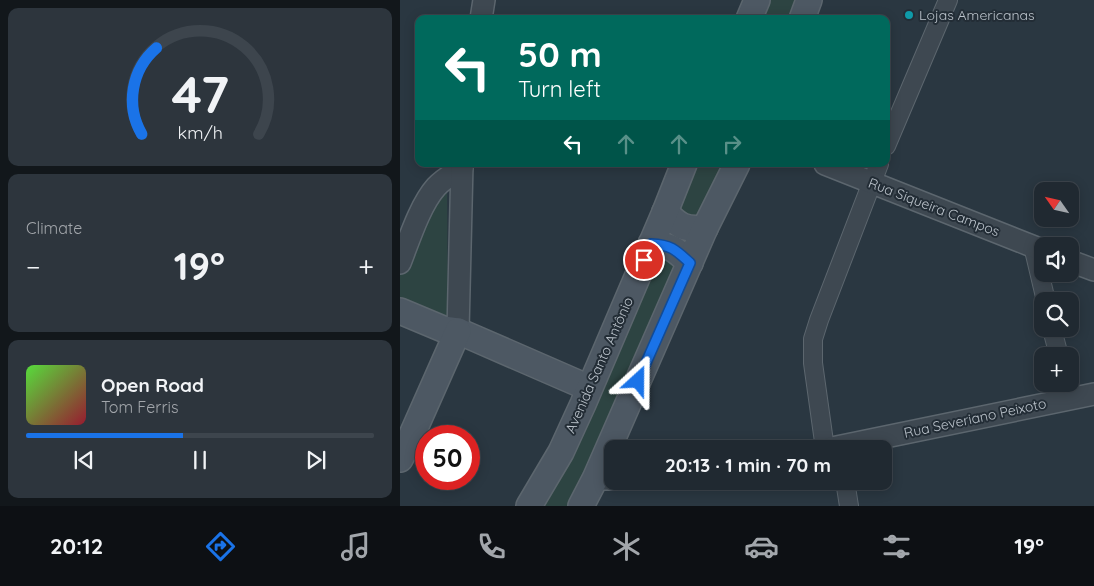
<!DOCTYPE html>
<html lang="en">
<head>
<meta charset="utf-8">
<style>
	:root { --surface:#202931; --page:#2d353d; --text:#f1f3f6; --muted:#a2a6ab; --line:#3d454d; --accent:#1a73e8 }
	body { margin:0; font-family:Quicksand,sans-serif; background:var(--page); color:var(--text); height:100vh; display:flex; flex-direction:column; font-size:19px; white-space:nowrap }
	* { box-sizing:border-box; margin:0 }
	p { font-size:16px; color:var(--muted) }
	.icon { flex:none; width:28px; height:28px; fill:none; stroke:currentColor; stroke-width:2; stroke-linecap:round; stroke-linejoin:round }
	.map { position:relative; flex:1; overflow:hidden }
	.panel { display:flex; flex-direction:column; gap:8px; padding:8px; background:#12171b; width:400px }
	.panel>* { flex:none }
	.banner { position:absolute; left:15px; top:15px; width:475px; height:152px; border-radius:10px; box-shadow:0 2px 12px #0003,0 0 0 1px var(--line); background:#00695c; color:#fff; overflow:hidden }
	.needle { width:32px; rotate:304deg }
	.buttons { position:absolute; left:634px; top:182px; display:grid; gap:10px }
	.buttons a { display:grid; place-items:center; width:45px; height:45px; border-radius:10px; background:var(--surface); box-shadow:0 2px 12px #0003,0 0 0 1px var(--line); font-size:25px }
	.speed { position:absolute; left:15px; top:425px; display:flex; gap:10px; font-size:25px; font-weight:700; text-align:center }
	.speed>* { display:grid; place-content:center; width:65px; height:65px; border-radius:50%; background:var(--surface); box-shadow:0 2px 12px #0003,0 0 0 1px var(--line); line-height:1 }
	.speed .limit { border:8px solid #d22; background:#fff; color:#111 }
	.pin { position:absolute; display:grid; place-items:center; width:42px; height:42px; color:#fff; margin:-21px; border:2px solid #fff; border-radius:50%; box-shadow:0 1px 5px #0007 }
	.me { position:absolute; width:55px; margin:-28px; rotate:24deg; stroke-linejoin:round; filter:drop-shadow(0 0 4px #0008) }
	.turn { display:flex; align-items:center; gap:18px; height:105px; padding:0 20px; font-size:22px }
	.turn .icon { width:65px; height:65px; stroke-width:2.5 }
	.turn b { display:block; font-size:35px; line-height:42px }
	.lanes { display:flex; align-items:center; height:48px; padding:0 20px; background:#0003; justify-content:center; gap:25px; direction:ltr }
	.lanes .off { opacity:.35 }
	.big { font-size:38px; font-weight:700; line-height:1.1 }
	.panel .widget { flex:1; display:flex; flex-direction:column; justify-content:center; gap:8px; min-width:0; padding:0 18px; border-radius:10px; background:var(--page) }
	.panel .dial { align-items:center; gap:0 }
	.dial svg { height:130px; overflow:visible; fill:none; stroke:var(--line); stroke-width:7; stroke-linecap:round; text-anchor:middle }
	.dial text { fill:var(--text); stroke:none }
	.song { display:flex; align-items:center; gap:15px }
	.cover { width:60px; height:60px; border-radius:8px; background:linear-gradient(135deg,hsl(110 70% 55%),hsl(350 70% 35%)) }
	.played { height:5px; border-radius:2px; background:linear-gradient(90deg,var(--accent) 45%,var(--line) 45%) }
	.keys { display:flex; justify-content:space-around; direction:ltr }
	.heat { display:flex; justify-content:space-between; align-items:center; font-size:28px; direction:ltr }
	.trip { position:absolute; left:204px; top:440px; width:288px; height:50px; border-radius:10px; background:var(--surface); box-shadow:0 2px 12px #0003,0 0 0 1px var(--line); font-weight:700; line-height:50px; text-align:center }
	.tab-bar { display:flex; height:80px; justify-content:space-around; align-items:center; background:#0d1014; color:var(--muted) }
	.tab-bar .icon { width:35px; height:35px }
	.tab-bar .active { color:var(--accent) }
	.tab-bar b { font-size:22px; color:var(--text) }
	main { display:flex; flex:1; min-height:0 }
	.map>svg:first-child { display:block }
</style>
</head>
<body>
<main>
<section class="panel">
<div class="widget dial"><svg viewBox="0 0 100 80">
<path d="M14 69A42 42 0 1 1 86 69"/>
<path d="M14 69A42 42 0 0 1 23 16" stroke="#1a73e8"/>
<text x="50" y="56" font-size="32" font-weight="700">47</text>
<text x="50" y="72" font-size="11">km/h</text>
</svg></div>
<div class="widget"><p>Climate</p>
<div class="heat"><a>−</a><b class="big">19°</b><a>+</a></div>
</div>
<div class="widget">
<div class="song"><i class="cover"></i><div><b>Open Road</b><p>Tom Ferris</p></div></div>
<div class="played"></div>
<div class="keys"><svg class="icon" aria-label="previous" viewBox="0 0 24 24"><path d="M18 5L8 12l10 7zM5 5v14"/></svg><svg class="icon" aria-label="pause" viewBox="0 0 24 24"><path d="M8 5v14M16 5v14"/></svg><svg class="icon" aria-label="next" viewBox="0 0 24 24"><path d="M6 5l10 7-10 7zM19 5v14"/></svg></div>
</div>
</section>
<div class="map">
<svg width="694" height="506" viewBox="0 0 694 506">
	<rect width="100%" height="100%" fill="#2a3741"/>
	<g fill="#2d4442">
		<polygon points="361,0 398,0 390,19 353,19"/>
		<polygon points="290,164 326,164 303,216 290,222 274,214"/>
		<polygon points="37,189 47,193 48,325 0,305 0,266"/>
		<polygon points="267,248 279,270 173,506 135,506 255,249"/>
	</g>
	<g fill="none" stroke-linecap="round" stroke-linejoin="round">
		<defs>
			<g id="minor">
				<polyline points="486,146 548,0"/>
				<polyline points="633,246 646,301"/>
				<polyline points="652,329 659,356"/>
				<polyline points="665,384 669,399"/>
				<polyline points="425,449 413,363 413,339 419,320 479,164"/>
				<polyline points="445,481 449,506"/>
			</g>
			<g id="tertiary">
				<polyline points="81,19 84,0"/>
				<polyline points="425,164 642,250"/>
				<polyline points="670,261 694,270"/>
				<path d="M0,263C9,240 20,205 36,187C43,179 53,174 62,168"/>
				<polyline points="58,331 62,164"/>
				<polyline points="427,449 694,394"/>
				<polyline points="195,479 212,479"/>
			</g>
			<g id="secondary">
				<polyline points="349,19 357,0"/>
				<polyline points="402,19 409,0"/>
				<path d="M265,212C279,226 284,230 305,228"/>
				<path d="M251,244C271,245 275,249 290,263"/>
				<polyline points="0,311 43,329 58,331 189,388"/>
				<polyline points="0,459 7,446 58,331"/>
				<polyline points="129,506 161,452 183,404 265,212 284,164"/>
				<polyline points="181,506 195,479 305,228 337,164"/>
			</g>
		</defs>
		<use href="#minor" stroke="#5c666e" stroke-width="20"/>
		<use href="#tertiary" stroke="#5c666e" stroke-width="24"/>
		<use href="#secondary" stroke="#5c666e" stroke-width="28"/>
		<use href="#minor" stroke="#3e4851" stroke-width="18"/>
		<use href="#tertiary" stroke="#3e4851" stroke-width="21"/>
		<use href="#secondary" stroke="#4d5863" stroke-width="25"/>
	</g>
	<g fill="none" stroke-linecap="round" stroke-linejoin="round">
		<defs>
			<path id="route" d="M238,381L290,263C275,249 271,245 251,244L244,260"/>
		</defs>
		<use href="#route" stroke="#114b97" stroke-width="12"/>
		<use href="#route" stroke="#1a73e8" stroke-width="9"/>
	</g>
	<circle fill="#0f9aa8" stroke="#232d36" stroke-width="2" cx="509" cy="15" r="5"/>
	<g text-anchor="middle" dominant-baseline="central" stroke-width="4" stroke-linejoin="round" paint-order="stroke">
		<g font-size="14" fill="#bbc3cb" stroke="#232d36" text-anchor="start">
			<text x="519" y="15">Lojas Americanas</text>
		</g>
		<g font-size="14" fill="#bbc3cb" stroke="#232d36">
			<text transform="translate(534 207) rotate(21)">Rua Siqueira Campos</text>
			<text transform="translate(199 365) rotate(-66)">Avenida Santo Antônio</text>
			<text transform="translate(575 418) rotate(-12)">Rua Severiano Peixoto</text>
		</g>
	</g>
</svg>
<div class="buttons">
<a><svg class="needle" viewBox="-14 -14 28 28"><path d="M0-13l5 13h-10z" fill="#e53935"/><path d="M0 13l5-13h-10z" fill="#a2a6ab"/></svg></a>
<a><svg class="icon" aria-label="sound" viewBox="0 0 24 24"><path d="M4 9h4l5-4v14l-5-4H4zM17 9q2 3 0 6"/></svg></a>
<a><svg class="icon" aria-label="search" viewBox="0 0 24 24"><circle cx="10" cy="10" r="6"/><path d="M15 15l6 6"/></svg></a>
<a>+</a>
</div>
<div class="speed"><div class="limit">50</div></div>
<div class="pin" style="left:244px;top:260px;background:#d93025"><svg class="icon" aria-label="arrive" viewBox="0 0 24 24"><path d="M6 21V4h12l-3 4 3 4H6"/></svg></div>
<svg class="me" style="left:238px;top:381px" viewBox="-20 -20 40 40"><path d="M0-17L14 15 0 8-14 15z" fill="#1a73e8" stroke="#fff" stroke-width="4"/></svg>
<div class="trip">20:13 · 1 min · 70 m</div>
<div class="banner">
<div class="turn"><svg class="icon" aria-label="left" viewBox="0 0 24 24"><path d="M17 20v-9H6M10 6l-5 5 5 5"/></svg><div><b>50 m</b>Turn left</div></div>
<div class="lanes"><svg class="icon" aria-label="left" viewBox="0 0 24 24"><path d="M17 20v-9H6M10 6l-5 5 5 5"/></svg><svg class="icon off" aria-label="ahead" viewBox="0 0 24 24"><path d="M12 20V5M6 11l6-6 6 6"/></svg><svg class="icon off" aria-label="ahead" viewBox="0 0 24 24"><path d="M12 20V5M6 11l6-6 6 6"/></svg><svg class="icon off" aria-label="right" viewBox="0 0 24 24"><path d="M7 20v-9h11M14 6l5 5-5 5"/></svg></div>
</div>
</div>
</main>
<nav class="tab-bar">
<b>20:12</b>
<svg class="icon active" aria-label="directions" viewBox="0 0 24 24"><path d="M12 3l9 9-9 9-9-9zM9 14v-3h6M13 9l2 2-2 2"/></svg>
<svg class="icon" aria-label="music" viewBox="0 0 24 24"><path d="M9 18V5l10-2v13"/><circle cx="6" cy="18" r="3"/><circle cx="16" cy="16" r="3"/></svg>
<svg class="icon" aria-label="phone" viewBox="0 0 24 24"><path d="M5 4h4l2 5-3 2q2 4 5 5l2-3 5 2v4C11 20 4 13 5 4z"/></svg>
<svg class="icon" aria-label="climate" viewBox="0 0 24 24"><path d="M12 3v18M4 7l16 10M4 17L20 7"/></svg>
<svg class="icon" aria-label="car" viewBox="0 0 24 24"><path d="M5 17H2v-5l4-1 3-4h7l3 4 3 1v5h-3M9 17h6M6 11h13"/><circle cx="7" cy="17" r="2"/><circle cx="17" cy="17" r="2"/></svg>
<svg class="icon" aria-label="filters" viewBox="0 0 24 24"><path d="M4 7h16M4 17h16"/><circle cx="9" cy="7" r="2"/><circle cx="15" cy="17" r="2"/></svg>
<b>19°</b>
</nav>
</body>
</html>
